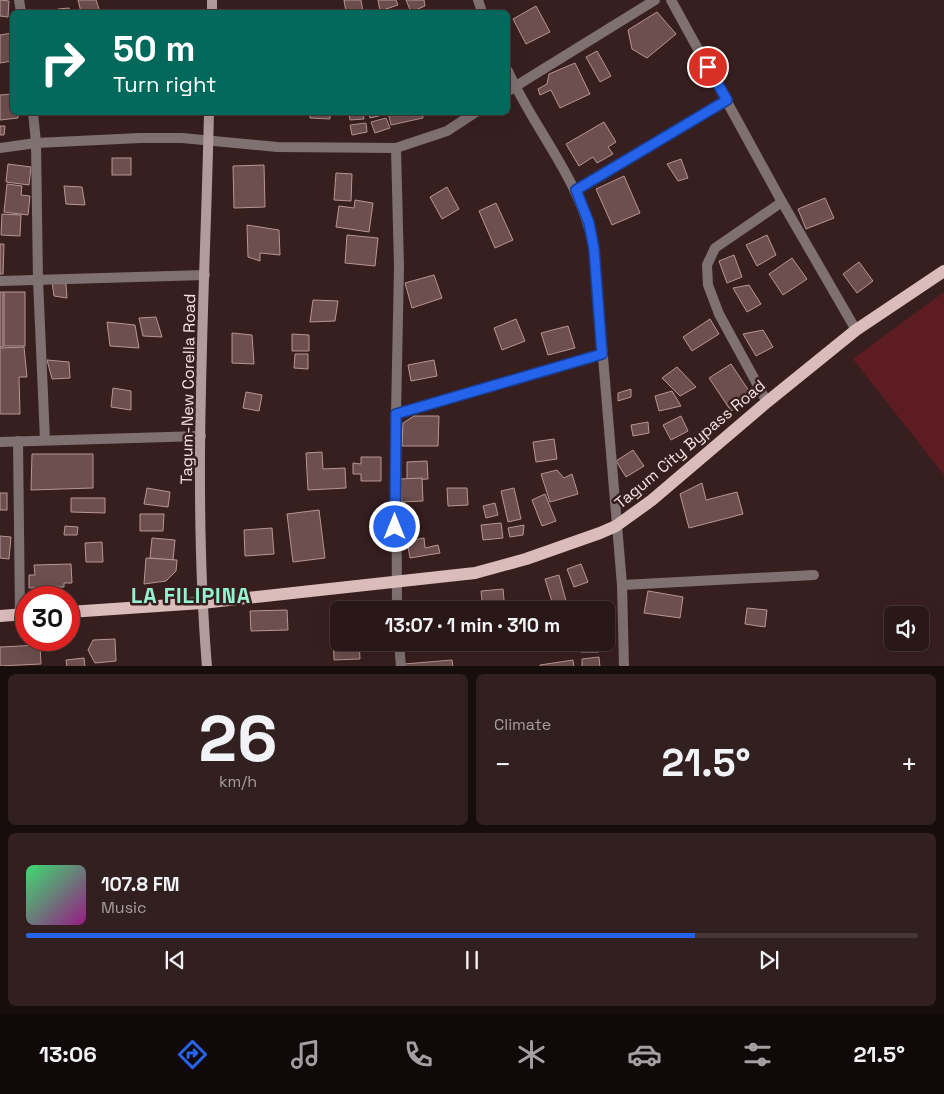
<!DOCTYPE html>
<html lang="en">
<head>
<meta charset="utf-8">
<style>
	:root { --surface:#2a1717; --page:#322020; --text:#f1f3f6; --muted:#a59fa1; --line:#463636; --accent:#2563eb }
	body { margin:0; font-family:"Space Grotesk",sans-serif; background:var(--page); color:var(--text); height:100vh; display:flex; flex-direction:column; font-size:19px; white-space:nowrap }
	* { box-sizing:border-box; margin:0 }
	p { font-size:16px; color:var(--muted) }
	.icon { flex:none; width:28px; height:28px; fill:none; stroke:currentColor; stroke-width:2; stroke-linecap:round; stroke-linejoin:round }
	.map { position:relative; height:666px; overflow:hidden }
	.details { display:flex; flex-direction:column; gap:8px; padding:8px; background:#170d0d; flex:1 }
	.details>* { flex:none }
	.hud { position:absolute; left:10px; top:10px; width:500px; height:105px; border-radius:8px; box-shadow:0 5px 20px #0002,0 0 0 1px var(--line); background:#00695c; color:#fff; overflow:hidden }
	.tools { position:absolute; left:884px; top:606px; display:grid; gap:10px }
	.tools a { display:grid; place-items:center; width:45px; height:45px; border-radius:8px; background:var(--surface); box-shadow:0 5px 20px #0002,0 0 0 1px var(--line); font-size:25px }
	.speed { position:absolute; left:15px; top:586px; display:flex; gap:10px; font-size:25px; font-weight:700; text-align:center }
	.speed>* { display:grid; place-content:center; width:65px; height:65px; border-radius:50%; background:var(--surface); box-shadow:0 5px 20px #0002,0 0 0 1px var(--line); line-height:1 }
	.speed .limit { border:8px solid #d22; background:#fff; color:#111 }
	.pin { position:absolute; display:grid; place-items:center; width:42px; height:42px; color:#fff; margin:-21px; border:2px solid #fff; border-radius:50%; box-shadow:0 1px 5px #0007 }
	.me { position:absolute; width:55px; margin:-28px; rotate:0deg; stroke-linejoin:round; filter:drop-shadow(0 0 4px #0008) }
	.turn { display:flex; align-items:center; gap:18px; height:105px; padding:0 20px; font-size:22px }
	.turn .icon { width:65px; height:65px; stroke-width:2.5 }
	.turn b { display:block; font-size:35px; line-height:42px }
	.big { font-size:38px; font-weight:600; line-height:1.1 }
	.details .tile { flex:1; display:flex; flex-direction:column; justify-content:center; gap:8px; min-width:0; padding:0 18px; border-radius:8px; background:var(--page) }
	.details .dial { align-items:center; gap:0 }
	.dial b { font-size:65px; line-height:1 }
	.song { display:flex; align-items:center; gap:15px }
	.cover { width:60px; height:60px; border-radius:8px; background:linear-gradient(135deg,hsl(140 70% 55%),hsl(310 70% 35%)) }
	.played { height:5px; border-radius:2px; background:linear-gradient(90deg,var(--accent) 75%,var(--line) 75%) }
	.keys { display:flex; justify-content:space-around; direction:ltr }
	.heat { display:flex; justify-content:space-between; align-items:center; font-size:28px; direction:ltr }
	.details .tiles { flex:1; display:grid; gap:8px; grid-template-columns:1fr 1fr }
	.tile:last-child { grid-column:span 2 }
	.trip { position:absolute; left:330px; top:601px; width:285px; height:50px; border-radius:8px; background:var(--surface); box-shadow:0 5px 20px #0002,0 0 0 1px var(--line); font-weight:600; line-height:50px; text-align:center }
	.tab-bar { display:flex; height:80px; justify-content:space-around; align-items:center; background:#110909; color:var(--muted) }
	.tab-bar .icon { width:35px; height:35px }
	.tab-bar .selected { color:var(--accent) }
	.tab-bar b { font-size:22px; color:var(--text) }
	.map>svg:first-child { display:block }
</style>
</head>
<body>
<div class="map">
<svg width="944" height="667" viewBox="0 0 944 667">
	<rect width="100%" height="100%" fill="#381f1f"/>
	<polygon fill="#5c1c21" points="944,292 944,475 853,359"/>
	<g fill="#6c4f4e" stroke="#b79695">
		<polygon points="0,0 9,1 8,17 0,16"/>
		<polygon points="78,0 96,0 100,12 81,12"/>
		<polygon points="344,0 361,0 363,12 346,12"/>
		<polygon points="378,0 396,0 398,5 380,11"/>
		<polygon points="406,0 424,0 425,6 411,12"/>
		<polygon points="536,6 550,32 526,44 513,19"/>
		<polygon points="69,8 70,12 58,12 58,9"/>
		<polygon points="657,12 676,34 647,58 632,49 628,30"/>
		<polygon points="12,33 12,61 0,63 0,35"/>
		<polygon points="597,51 611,76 600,82 586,57"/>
		<polygon points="575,63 590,94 560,108 551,90 540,95 538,89 547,84 549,74"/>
		<polygon points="12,94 12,112 18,112 18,118 0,120 0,95"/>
		<polygon points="310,112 330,112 330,119 310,118"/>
		<polygon points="368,112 386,112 387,114 370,118"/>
		<polygon points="388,112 422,112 423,118 391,125"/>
		<polygon points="363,113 364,119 350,120 349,114"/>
		<polygon points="386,118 390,128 375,133 371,122"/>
		<polygon points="604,122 616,142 608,147 613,154 597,163 593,157 579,166 566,144"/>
		<polygon points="366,123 367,132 352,135 350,125"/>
		<polygon points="0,126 5,126 4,135 0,135"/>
		<rect x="112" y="158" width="19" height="17"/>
		<polygon points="681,159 688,178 678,181 667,164"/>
		<polygon points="8,164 31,167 29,185 6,182"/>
		<polygon points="264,165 265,207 234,208 233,166"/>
		<polygon points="336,173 352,174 351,201 334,200"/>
		<polygon points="624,176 640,213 612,225 596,189"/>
		<polygon points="7,184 22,186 21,195 30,196 28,215 4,212"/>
		<polygon points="64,186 82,187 85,205 66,204"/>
		<polygon points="447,187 459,209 442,219 430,197"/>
		<polygon points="825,198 834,218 806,229 798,209"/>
		<polygon points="355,200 373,203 369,232 336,227 339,206 354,208"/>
		<polygon points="496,203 513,240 495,248 479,211"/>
		<polygon points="2,214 21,215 20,236 1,235"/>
		<polygon points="247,225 279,230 280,255 260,253 260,261 248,257"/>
		<polygon points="347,235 378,238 375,266 345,263"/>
		<polygon points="767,235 776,255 757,266 746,245"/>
		<polygon points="0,244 4,244 3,274 0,274"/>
		<polygon points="734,255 742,277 727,283 719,261"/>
		<polygon points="792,258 807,279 783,295 769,274"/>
		<polygon points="859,262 873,281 857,293 843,274"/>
		<polygon points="434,275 442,298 412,308 405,283"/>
		<polygon points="52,282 66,284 67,298 54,296"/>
		<polygon points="749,285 761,304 747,312 733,288"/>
		<rect x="0" y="292" width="3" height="55"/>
		<rect x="4" y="292" width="21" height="54"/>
		<polygon points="313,300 338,301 335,321 310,322"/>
		<polygon points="156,317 162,337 143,336 139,318"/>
		<polygon points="516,319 525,341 502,350 494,328"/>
		<polygon points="710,319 719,334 692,351 683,337"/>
		<polygon points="107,322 135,325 139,348 110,346"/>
		<polygon points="568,326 575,348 548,355 541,333"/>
		<polygon points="763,330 773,347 756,356 743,334"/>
		<polygon points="232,333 252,335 254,364 232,363"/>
		<polygon points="292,334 309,335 309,351 292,351"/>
		<polygon points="24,347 27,377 19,377 20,414 0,414 0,348"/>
		<polygon points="295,354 308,354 308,369 294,368"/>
		<polygon points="47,360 69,362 70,378 52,379"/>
		<polygon points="434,360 437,376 411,381 408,365"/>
		<polygon points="731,364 753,397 731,411 709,378"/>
		<polygon points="677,367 696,387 680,396 662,378"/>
		<polygon points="113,388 131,391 131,410 111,407"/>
		<polygon points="631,389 631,397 618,401 618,393"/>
		<polygon points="672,391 681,406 659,411 655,396"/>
		<polygon points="246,392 262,395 259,411 243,408"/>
		<polygon points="414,416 439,416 438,446 402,446 403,423"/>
		<polygon points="681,416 688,431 671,440 663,425"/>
		<polygon points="648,422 649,433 633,436 631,425"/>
		<polygon points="554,439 557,459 536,462 533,442"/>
		<polygon points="633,450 644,466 626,477 616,461"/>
		<polygon points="322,452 323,469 345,468 346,488 308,490 306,453"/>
		<polygon points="32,454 93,454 93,488 31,490"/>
		<polygon points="361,457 381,457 381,481 361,481 361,474 353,474 353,463 361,464"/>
		<polygon points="427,461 428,479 407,480 407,462"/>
		<polygon points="557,470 564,478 572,474 578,494 550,502 541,474"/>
		<polygon points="422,478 423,501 401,502 400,479"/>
		<polygon points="702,483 706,500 737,492 743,514 689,528 680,494"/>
		<polygon points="147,488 170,492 168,507 144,504"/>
		<polygon points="447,488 467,488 468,505 448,506"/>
		<polygon points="514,488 521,519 508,522 501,491"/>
		<rect x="0" y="493" width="7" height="17"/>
		<polygon points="545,494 556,521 542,526 532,500"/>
		<polygon points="71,498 105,498 105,513 71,512"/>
		<polygon points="495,503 498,515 486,518 483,506"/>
		<polygon points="319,510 325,558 293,562 287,514"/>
		<polygon points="140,514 164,514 163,531 140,531"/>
		<polygon points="501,523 503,538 483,540 481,525"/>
		<polygon points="524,525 523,535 510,537 508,528"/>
		<polygon points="65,526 78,527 77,535 64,535"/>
		<polygon points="272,528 274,554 245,556 244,530"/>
		<polygon points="0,536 11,537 9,559 0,558"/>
		<polygon points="152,538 175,540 173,560 150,558"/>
		<polygon points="424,538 425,548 438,545 440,553 410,558 407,541"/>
		<polygon points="102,542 103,562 86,562 85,543"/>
		<polygon points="146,558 177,560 176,571 166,581 144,584"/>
		<polygon points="71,564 72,583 64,583 64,587 29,588 29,575 35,575 34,565"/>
		<polygon points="581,564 588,582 574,587 567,569"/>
		<polygon points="559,575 566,601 553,605 545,579"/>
		<polygon points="503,589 505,610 483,610 481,591"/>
		<polygon points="648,591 683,597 680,618 644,613"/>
		<polygon points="747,608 767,610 765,627 745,624"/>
		<polygon points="287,610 288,630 251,631 250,611"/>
		<polygon points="333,635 339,635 339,642 359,642 360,659 334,660"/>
		<polygon points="115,639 116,661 95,663 88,650 93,640"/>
		<rect x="482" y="642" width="23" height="6"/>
		<rect x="581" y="642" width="17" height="10"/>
		<polygon points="40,645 41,664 0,666 0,647"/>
		<polygon points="599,657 600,667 582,667 582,659"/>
		<polygon points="84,658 85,667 67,667 66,660"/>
		<polygon points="452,660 453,667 404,667 404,664"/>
		<polygon points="573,660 574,667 540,667 540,665"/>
	</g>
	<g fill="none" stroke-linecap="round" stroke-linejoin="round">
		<g stroke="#7f7171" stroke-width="10">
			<polyline points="19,0 21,12"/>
			<polyline points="478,0 482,12"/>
			<polyline points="671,0 782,202 856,330"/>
			<path d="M508,71C536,133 581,179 594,249L622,585L624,667"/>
			<polyline points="508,91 655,0"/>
			<polyline points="33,112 36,143 38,280 45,440"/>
			<polyline points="0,148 36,143 140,138 182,138 277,147 396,148 447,131 476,112"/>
			<polyline points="396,148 399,267 396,414 397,610"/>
			<polyline points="576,190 727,100"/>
			<polyline points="0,281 205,275"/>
			<polyline points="767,402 719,314 708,285 707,265 715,248 782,202"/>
			<polyline points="396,414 602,354"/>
			<polyline points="18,441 20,615"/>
			<polyline points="0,442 201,436"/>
			<polyline points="622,585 814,575"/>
			<polyline points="399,642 401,667"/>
		</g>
		<g stroke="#b29b9b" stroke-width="10">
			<polyline points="212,12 212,0"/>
			<path d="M207,667C192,485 205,295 209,112"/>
		</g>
		<g stroke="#dabcbb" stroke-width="12">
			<polyline points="69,612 202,603 475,573 526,559 600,533 616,526 652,500 767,402 856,330 944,271"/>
			<polyline points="0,616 26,614"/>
		</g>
	</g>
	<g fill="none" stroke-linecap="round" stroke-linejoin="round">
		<defs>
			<polyline id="route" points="395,527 396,414 602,354 594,249 589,223 576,190 727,100 708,67"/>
		</defs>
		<use href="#route" stroke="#184099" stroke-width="12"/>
		<use href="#route" stroke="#2563eb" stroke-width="9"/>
	</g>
	<g text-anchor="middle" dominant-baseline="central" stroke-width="5" stroke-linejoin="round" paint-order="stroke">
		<g font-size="16" fill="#f5e3e2" stroke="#381f1f">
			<text transform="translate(188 389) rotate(-89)">Tagum-New Corella Road</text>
			<text transform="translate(690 444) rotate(-40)">Tagum City Bypass Road</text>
		</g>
		<g font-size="21" font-weight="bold" letter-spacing="1" fill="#96f3d3" stroke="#381f1f">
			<text x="191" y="595">LA FILIPINA</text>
		</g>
	</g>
</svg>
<div class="tools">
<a><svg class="icon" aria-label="sound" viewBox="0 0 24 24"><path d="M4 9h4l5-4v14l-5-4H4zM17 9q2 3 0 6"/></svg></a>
</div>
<div class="speed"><div class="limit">30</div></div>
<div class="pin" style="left:708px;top:67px;background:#d93025"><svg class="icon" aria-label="arrive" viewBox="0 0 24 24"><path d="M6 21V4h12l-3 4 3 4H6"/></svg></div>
<svg class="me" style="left:395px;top:527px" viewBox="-20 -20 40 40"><circle r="17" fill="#2563eb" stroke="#fff" stroke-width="3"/><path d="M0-11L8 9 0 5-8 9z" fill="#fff"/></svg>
<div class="trip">13:07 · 1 min · 310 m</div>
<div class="hud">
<div class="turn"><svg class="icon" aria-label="right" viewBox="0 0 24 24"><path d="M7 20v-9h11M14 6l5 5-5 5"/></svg><div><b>50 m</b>Turn right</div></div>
</div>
</div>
<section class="details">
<div class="tiles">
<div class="tile dial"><b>26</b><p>km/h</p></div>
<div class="tile"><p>Climate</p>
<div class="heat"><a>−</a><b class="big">21.5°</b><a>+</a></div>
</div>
<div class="tile">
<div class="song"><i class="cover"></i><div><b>107.8 FM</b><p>Music</p></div></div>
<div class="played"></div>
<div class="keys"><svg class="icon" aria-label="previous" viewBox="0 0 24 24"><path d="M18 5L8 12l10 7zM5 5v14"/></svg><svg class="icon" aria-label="pause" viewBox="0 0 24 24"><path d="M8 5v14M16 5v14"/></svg><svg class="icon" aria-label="next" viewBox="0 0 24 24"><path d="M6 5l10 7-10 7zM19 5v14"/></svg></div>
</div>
</div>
</section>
<nav class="tab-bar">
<b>13:06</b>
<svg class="icon selected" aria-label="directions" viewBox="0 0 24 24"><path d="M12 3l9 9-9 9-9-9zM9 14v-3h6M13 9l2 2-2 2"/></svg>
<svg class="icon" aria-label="music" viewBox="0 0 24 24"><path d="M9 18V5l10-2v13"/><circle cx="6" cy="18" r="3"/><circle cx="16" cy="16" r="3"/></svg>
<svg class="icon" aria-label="phone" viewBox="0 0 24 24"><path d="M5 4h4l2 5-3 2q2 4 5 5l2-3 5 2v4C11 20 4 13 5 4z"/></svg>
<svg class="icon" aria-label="climate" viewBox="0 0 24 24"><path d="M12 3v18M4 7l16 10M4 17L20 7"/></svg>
<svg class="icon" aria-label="car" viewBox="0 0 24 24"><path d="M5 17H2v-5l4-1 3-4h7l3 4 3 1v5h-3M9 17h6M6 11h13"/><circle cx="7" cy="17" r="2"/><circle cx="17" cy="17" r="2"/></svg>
<svg class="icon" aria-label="filters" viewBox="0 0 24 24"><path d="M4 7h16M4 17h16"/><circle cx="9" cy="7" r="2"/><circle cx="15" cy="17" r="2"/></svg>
<b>21.5°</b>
</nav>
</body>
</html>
